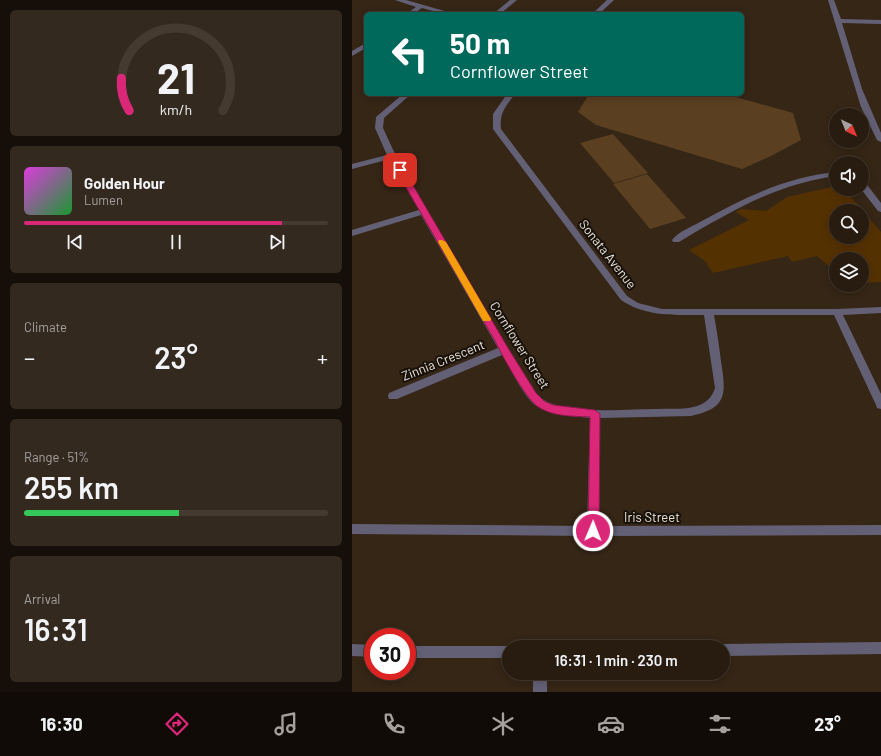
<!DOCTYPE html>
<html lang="en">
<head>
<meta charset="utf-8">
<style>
	:root { --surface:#281c10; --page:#34291e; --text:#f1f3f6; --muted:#a5a19f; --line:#443a30; --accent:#db2777 }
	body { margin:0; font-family:Barlow,sans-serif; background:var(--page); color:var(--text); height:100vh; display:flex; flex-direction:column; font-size:15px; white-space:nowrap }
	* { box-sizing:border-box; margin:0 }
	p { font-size:13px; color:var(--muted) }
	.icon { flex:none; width:22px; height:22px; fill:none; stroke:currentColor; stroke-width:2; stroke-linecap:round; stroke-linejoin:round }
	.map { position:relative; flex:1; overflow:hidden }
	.panel { display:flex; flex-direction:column; gap:10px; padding:10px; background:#160f09; width:352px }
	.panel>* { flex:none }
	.guide { position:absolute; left:12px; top:12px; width:380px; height:84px; border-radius:6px; box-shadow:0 2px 10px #0003,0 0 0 1px var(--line); background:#00695c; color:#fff; overflow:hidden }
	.needle { width:26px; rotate:137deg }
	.tools { position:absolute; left:477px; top:108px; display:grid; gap:8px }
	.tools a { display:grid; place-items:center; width:40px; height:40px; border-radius:50%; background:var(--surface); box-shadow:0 2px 10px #0003,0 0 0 1px var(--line); font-size:20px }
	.speed { position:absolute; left:12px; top:628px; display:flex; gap:8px; font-size:20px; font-weight:700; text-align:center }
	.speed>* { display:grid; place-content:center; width:52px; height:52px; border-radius:50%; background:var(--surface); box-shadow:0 2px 10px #0003,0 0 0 1px var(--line); line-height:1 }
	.speed .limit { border:6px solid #d22; background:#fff; color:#111 }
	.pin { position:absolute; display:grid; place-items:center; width:34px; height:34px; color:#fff; margin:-17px; border-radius:8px; box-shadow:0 2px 6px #0006 }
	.me { position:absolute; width:44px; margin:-22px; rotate:1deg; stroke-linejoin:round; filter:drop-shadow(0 0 3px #0008) }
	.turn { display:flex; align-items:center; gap:14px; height:84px; padding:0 20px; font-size:18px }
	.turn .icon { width:52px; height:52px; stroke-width:2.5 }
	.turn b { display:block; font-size:28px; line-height:34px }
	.big { font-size:30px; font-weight:600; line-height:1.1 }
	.panel .widget { flex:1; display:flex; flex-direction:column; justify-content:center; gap:6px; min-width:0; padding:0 14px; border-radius:6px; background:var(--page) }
	.panel .dial { align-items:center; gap:0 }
	.dial svg { height:104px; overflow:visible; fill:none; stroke:var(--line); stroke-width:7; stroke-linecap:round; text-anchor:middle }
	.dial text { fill:var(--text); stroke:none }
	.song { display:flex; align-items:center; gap:12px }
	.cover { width:48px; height:48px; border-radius:6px; background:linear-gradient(135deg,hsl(300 70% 55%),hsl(130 70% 35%)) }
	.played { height:4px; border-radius:2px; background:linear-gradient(90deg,var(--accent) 85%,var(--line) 85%) }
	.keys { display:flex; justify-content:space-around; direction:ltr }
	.heat { display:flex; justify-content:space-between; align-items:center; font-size:22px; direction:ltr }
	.charge { height:6px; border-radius:3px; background:linear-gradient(90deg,#34c759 51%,var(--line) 0) }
	.trip { position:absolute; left:150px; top:640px; width:228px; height:40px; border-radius:20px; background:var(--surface); box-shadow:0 2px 10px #0003,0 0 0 1px var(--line); font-weight:600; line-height:40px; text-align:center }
	.menu { display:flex; height:64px; justify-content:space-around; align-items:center; background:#100b06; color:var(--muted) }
	.menu .icon { width:28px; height:28px }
	.menu .on { color:var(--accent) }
	.menu b { font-size:18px; color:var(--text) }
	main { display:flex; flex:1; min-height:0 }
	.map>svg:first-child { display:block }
</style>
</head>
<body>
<main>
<section class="panel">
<div class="widget dial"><svg viewBox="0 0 100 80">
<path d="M14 69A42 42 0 1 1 86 69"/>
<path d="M14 69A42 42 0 0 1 8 44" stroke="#db2777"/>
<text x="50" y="56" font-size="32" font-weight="700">21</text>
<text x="50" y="72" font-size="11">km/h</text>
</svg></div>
<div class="widget">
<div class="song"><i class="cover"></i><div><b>Golden Hour</b><p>Lumen</p></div></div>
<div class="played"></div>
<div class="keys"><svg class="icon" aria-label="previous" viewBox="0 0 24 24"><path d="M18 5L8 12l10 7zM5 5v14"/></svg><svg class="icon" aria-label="pause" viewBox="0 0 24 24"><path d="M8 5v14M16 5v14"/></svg><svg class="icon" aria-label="next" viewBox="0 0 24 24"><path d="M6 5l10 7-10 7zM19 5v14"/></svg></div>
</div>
<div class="widget"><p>Climate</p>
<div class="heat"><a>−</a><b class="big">23°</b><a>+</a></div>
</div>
<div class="widget"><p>Range · 51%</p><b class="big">255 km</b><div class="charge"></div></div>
<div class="widget"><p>Arrival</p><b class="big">16:31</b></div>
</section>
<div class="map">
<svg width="529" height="692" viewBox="0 0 529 692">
	<rect width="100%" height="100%" fill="#352616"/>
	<g fill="#5a3f21">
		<polygon points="237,94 373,94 441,113 449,140 419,156 390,169 244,125 226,112"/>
		<polygon points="261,134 296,173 262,183 228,143"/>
		<polygon points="295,174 334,218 298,229 261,184"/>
	</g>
	<path fill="#543100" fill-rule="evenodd" d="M484,186V189H492L529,232V282L510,283V259H484L483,284V271L465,256L440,262L436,256L361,273L353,261L337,250L397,220L384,212L389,209L414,211L435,197ZM484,211H510V237H484Z"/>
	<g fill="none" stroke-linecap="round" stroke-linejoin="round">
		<g fill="#636076" fill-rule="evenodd">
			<polygon points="43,0 54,0 103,14 92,14 70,8 61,14 54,14 64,7"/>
			<polygon points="158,0 165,0 148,14 141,14"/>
			<polygon points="255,0 262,0 247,14 240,14"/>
			<polygon points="476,0 482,0 489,19 529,20 529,24 490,23 510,89 529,133 529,142 525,140 509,107"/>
			<polygon points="14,43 14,48 0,56 0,51"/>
			<path d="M51,94H59L32,118L31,128L44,156C83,223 120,292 162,358C170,369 180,393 192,400C215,415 277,409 306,409C327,408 355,413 363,388L352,315C323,315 294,317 269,300L141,129V114L155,94H163C154,106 147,113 149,129L275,296L286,303L310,309H485L529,307V313L491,315L529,394V409L525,408L524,405L482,315H362C365,331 367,346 369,361C374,394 376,408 339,416L248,418L247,526L529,525V535L241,536L0,534V524L235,526L238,418C222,416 196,415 183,405C170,394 159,369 150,355L45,399H37L36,396L37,393L146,348L69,215L0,236V230L67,210L38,159L0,169V164L35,155L23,128L24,117Z"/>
			<path d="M484,172V176C424,184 378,212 327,242H321L320,240C326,232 339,227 348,222C391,198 434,177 484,172Z"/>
			<polygon points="510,181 513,182 529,203 529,212 526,211 509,189"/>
			<polygon points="529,642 529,654 371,656 371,647 366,647 371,644"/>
			<polygon points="0,644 21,645 21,657 0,656"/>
			<polygon points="55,646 157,646 160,647 157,647 157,658 55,658"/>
			<rect x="181" y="673" width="14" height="19"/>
		</g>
	</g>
	<path fill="#db2777" stroke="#8e194d" d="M48,168L52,170L156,348L184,393L192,401L201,405L243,410L248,414L247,531L245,534H237L236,531L238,417C221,416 200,417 185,406C172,396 150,355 142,339C109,283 77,227 44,170Z"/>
	<polygon fill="#f59e0b" points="87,240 90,240 94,242 139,319 138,321 131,321 86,242"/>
	<g text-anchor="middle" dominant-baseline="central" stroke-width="4" stroke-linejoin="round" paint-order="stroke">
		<g font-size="13" fill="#ede3d9" stroke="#17110a">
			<text transform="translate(256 254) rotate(52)">Sonata Avenue</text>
			<text transform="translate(168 345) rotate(58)">Cornflower Street</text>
			<text transform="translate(91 360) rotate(-22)">Zinnia Crescent</text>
			<text x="300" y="517">Iris Street</text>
		</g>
	</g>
</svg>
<div class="tools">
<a><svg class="needle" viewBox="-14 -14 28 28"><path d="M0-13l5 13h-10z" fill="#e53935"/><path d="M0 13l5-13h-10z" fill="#a5a19f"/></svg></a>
<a><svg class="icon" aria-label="sound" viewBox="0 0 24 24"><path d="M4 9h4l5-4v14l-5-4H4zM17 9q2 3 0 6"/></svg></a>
<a><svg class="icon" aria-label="search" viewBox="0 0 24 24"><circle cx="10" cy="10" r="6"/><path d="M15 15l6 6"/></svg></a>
<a><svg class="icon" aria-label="layers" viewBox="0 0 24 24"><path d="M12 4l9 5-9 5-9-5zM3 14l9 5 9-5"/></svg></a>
</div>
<div class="speed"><div class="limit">30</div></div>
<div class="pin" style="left:48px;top:170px;background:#d93025"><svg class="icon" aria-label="arrive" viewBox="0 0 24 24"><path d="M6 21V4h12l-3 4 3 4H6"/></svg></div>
<svg class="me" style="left:241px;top:531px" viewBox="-20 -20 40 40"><circle r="17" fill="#db2777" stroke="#fff" stroke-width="3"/><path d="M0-11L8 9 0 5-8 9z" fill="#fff"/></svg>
<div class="trip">16:31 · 1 min · 230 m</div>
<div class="guide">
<div class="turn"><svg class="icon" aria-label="left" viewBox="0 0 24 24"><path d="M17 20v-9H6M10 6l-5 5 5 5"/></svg><div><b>50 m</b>Cornflower Street</div></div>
</div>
</div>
</main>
<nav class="menu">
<b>16:30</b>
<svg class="icon on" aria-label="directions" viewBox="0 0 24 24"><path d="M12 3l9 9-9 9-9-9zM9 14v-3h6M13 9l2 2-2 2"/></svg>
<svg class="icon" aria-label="music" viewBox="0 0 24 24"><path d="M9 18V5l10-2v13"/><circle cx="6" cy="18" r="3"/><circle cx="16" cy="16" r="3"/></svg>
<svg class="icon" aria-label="phone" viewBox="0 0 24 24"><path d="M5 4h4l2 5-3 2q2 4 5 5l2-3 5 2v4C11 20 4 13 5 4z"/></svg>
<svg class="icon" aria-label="climate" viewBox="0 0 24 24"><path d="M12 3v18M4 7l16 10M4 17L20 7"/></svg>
<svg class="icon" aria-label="car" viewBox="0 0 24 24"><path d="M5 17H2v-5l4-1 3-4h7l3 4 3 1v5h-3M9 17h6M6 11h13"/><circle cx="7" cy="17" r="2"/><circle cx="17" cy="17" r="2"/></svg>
<svg class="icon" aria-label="filters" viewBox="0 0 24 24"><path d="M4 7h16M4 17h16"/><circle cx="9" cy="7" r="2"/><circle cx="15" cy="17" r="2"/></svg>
<b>23°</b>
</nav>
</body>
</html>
